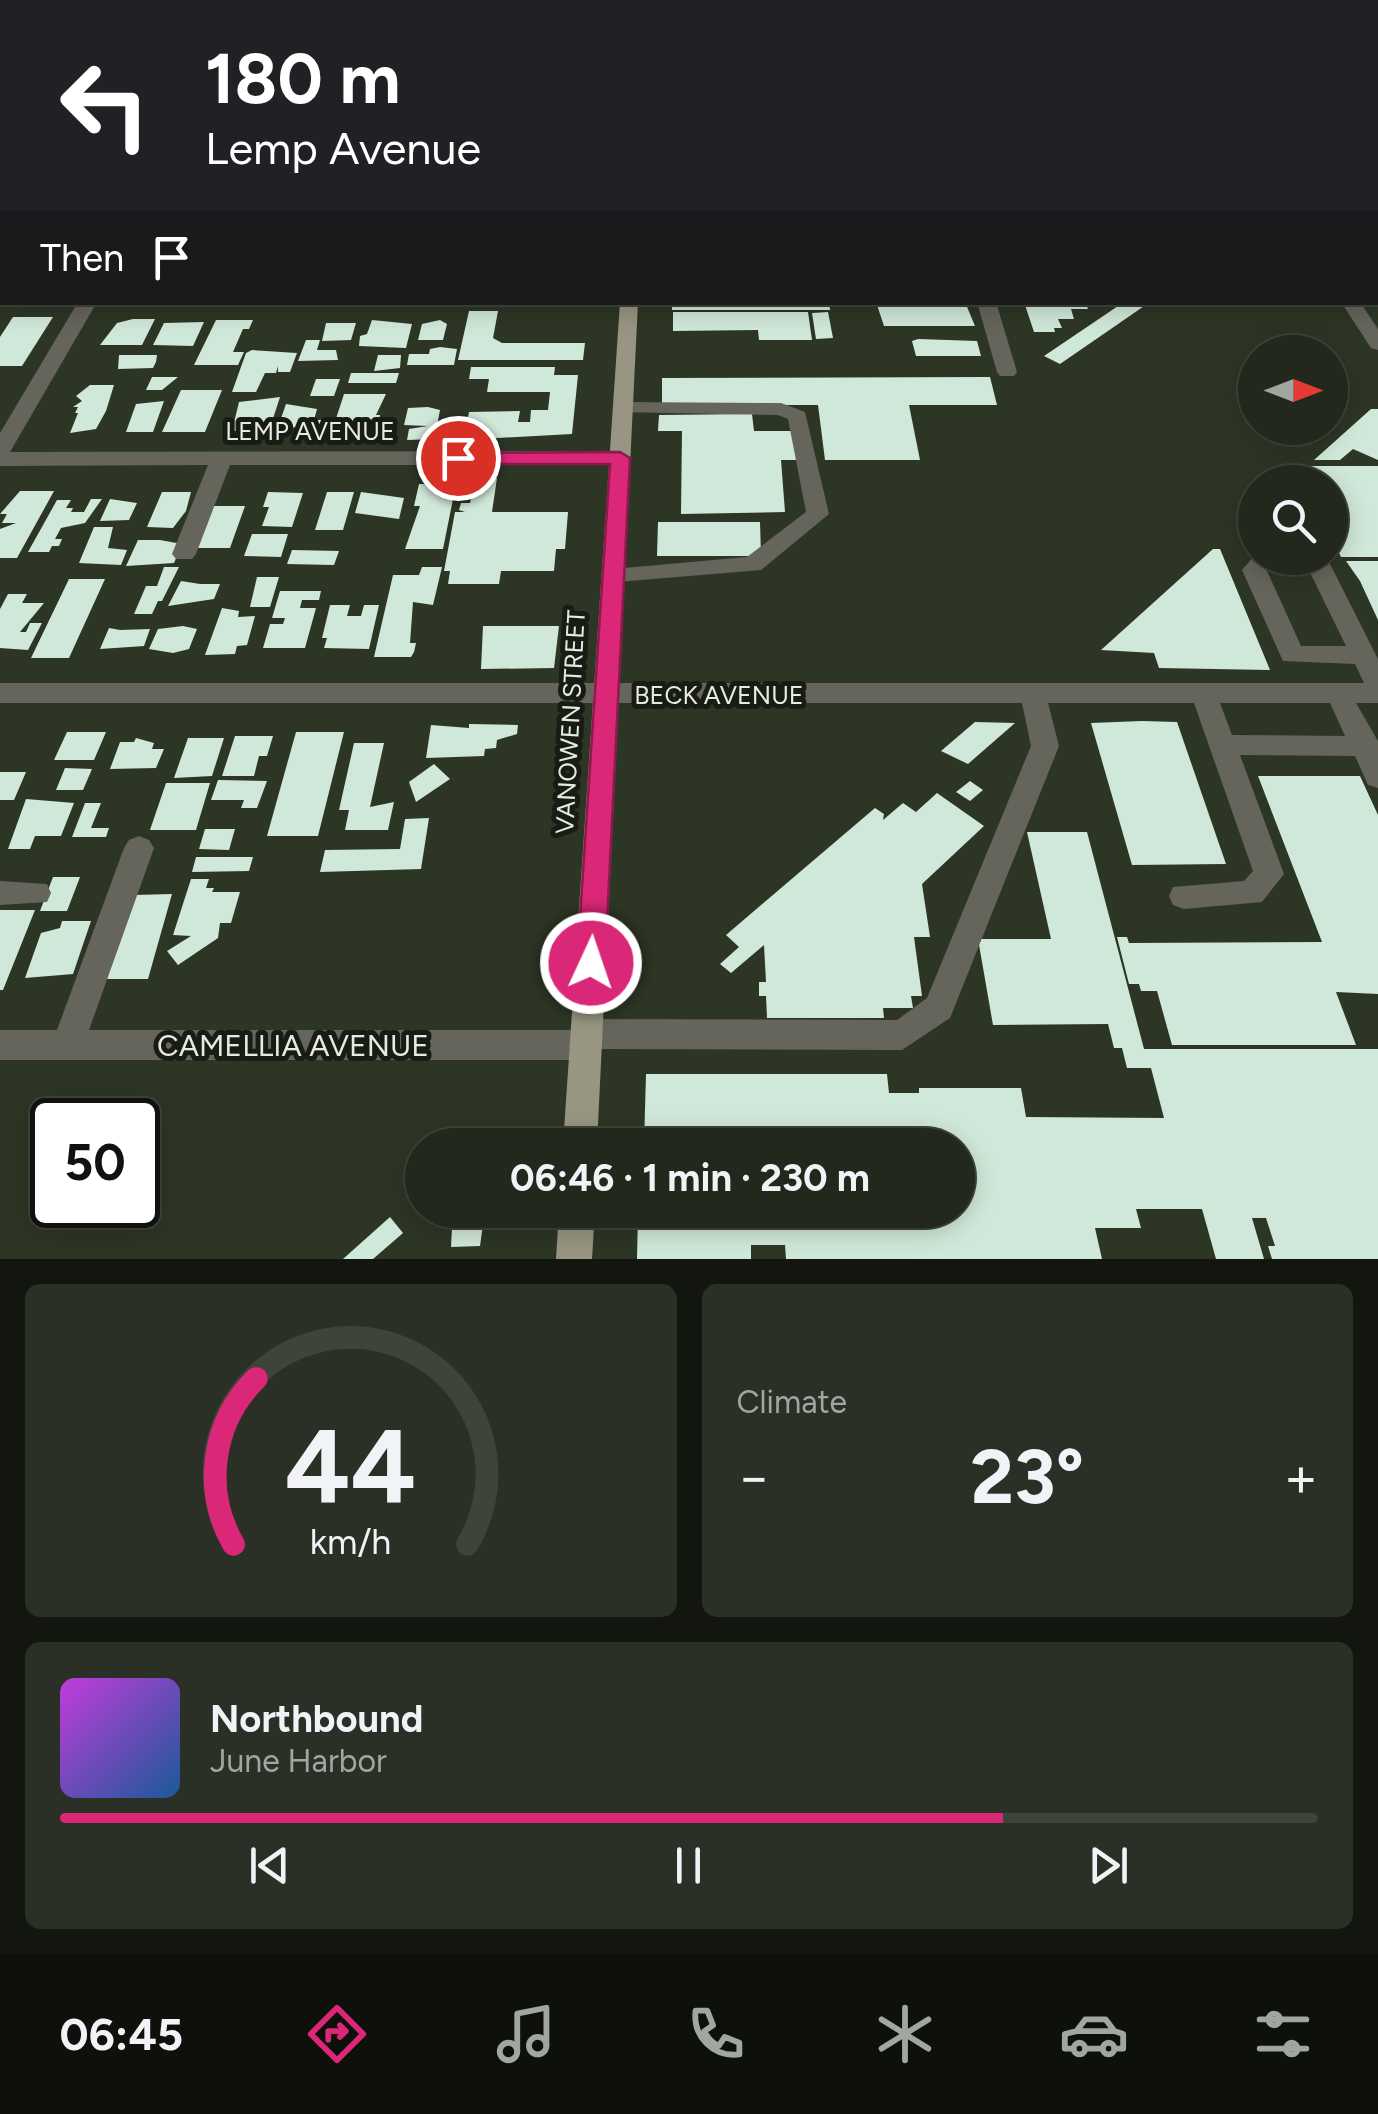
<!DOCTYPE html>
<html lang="en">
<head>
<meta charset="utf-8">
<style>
	:root { --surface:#22281c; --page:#2a3025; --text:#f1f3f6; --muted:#a2a6a3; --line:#3f443b; --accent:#db2777 }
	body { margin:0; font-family:Figtree,sans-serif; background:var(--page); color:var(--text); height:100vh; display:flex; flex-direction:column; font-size:38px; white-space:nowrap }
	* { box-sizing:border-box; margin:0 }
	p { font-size:32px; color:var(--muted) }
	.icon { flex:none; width:55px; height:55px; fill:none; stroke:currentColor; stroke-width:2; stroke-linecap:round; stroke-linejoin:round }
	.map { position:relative; height:1259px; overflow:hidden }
	.side { display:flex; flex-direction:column; gap:25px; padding:25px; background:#13160f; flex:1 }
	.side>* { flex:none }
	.banner { position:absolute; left:0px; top:0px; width:1380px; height:305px; box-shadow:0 5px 25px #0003,0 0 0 2px var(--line); background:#202124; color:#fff; overflow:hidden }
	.needle { width:65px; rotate:90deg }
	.tools { position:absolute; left:1238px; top:335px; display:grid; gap:20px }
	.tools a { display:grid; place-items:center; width:110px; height:110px; border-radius:50%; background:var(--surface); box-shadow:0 5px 25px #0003,0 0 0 2px var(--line); font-size:50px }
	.speed { position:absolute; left:30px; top:1098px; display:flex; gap:20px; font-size:50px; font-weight:700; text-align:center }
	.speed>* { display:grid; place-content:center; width:130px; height:130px; border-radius:50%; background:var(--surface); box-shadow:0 5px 25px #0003,0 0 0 2px var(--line); line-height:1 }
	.speed .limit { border:5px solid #111; border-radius:15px; background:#fff; color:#111 }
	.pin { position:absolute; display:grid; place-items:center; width:85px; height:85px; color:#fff; margin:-42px; border:5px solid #fff; border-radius:50%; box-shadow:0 2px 10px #0007 }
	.me { position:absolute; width:110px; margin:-55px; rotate:3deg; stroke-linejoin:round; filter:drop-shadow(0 0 8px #0008) }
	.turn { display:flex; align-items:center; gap:35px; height:210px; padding:0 40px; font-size:45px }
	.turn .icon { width:130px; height:130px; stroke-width:2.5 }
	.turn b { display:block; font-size:70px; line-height:85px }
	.then { display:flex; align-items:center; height:95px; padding:0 40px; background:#0003; gap:20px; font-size:38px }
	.big { font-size:75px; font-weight:700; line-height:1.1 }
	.side .card { flex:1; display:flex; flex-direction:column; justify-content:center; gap:15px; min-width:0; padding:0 35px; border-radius:15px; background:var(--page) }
	.side .dial { align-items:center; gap:0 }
	.dial svg { height:260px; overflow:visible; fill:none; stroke:var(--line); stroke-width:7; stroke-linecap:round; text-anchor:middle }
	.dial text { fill:var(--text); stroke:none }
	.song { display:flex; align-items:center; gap:30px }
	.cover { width:120px; height:120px; border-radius:15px; background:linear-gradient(135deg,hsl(290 70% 55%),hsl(210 70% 35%)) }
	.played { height:10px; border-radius:5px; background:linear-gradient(90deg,var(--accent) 75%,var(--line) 75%) }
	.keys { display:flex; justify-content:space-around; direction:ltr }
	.heat { display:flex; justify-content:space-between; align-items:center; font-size:55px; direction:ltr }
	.side .tiles { flex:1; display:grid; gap:25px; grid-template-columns:1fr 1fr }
	.card:last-child { grid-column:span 2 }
	.trip { position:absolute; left:405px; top:1128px; width:570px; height:100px; border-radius:50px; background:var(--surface); box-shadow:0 5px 25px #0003,0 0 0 2px var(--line); font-weight:700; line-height:100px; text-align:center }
	.menu { display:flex; height:160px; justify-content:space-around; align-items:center; background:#0e100b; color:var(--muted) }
	.menu .icon { width:70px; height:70px }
	.menu .current { color:var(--accent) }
	.menu b { font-size:45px; color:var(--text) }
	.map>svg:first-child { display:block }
</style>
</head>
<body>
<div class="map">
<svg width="1378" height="1259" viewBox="0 0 1378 1259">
	<rect width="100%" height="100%" fill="#2d3625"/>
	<g fill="#d0e8d9">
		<polygon points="672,302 829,302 830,310 672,310"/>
		<polygon points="876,302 965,302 975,326 884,326"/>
		<polygon points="1024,302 1085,302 1088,309 1071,309 1074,319 1058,319 1062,328 1054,328 1055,332 1034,332"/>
		<polygon points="1124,302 1150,302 1060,364 1044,356"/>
		<polygon points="469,311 498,311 493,338 502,343 585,343 583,360 458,360"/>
		<polygon points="673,312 808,312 812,340 759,340 758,330 673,331"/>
		<polygon points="828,312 833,338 816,339 812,313"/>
		<polygon points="13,317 53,317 22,366 0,366 0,337"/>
		<polygon points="133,319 155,319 142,345 100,345 117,323"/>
		<polygon points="216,320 253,320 249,329 243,329 233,352 244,352 238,365 194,365"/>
		<polygon points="372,320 412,324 406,348 359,346 360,336 367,334"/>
		<polygon points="440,320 447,324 443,340 418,340 422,324"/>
		<polygon points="204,322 193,346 153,345 164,323"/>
		<polygon points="326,323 356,323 351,340 322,341"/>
		<polygon points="918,339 977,341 981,356 916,356 912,341"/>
		<polygon points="306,340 320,340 317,350 336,350 338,360 298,361"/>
		<polygon points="440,347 457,349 454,365 407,365 409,354 429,354 430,349"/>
		<polygon points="252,350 297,353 290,372 278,372 278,366 276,373 265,373 256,392 232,392 246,353"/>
		<polygon points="119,355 157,355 156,362 153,368 118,369"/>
		<polygon points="378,355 401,355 400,368 374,371"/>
		<polygon points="471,367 555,367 554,375 578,375 572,434 480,439 481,432 465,433 469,412 520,411 518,422 530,422 531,410 548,410 550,392 487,392 489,379 469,379"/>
		<polygon points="351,373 399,373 396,383 348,383"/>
		<polygon points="152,377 178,377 162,390 146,390"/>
		<polygon points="990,377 997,405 909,405 920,460 825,460 818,405 662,405 662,378"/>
		<polygon points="316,379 340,379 334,396 310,396"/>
		<polygon points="90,385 114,385 106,411 96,429 70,433 78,413 75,413 78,407 73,407 82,401 76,396"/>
		<polygon points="181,390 222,390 205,432 162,432"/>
		<polygon points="344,394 386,394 376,415 380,415 376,431 332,431"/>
		<polygon points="280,397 269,431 232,431 239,402"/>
		<polygon points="164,401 153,432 126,432 136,404"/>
		<polygon points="286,404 317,409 314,420 324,420 322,428 278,427"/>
		<polygon points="428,407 440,410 437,426 432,426 437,428 435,439 407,440 409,429 428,426 404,425 408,408"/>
		<polygon points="1371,409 1378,409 1378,460 1353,449 1340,460 1314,460"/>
		<polygon points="752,414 754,431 796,431 800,460 781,460 785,512 681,514 682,431 658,431 659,415"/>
		<polygon points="1306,466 1378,466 1378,557 1341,557 1330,535 1330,482 1288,482"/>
		<polygon points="475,478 497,478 492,512 568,512 565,549 556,549 554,571 501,571 499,584 448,584 450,571 444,571 455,512 465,512 459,510 461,503 470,503"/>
		<polygon points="419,484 456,484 443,549 405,549 420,506 414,506"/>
		<polygon points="20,491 54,491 17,558 0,558 0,529 16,523 2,523 7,514 0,514"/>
		<polygon points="162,492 191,492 186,511 173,528 147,527"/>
		<polygon points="268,492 303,493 292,527 262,526 269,507 263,507"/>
		<polygon points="327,492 354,492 343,530 315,530"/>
		<polygon points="361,492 404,498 399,519 355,513"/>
		<polygon points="91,499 102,499 85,523 61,528 55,539 62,539 59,546 52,546 49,552 28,552 57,500 71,500 66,508 73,508 71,512 84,512"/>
		<polygon points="110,499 137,503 129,520 100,521"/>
		<polygon points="206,506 245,506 230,548 190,548"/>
		<polygon points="658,522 760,522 761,556 657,556"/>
		<polygon points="94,527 113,527 108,548 127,550 121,565 79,563"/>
		<polygon points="252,534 288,534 281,557 244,556"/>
		<polygon points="138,540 160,540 182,544 174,563 126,566"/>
		<polygon points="1213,549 1220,549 1270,670 1159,668 1154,653 1101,650"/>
		<polygon points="292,550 339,551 334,565 287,564"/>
		<polygon points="1346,561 1378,561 1378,620 1360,581"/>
		<polygon points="164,567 179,567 162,601 158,601 152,614 134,614 146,586 157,586"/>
		<polygon points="422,567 442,567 433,605 413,602 410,643 416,643 414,652 411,657 374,657 393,575 419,575"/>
		<polygon points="257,577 279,577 270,607 250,607"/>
		<polygon points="69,579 105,579 69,658 31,658"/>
		<polygon points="181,581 200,584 220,584 214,599 168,606"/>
		<polygon points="280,591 321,591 319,600 302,600 300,608 316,608 305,648 263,648 270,624 283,624 285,618 272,618"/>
		<polygon points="8,594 27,594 22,603 44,603 20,632 26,632 30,623 42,623 28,650 0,648 0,609"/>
		<polygon points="330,605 350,605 347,616 361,616 364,605 379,605 369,649 324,648 327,638 322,638"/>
		<polygon points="222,608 239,611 238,617 255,616 247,645 237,646 235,654 205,655"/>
		<polygon points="183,626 197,629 189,649 173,653 149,649 158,629"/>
		<polygon points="483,626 559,626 554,668 481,669"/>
		<polygon points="109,628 120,630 150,629 144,646 100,649"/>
		<polygon points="1142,721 1177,722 1226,864 1132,865 1091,723"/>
		<polygon points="975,722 1015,723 968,764 941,751"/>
		<polygon points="469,724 518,725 517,734 497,740 496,748 485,749 484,756 426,758 431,725 469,728"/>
		<polygon points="67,732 106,732 94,760 54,760"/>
		<polygon points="296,732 344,732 318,836 267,836"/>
		<polygon points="235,736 273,736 267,756 259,756 254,776 222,776"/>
		<polygon points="136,738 154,743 152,749 164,749 156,768 110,769 120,742 134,742"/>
		<polygon points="188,738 224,738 212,776 174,778"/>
		<polygon points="354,743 384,743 370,807 394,802 388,830 345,830 349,810 339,810"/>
		<polygon points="434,764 450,779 416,802 409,782"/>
		<polygon points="65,768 92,769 83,790 56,790"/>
		<polygon points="0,772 26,772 14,800 0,800"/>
		<polygon points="1258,776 1360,776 1378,815 1378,994 1336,992 1356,1045 1172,1045 1157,991 1141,991 1139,984 1129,984 1117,937 1127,937 1129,943 1322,942"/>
		<polygon points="218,780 267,781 257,808 241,808 244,800 211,800"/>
		<polygon points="970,781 983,790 970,801 956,792"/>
		<polygon points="166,783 210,783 196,830 150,830"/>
		<polygon points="937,793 984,826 922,884 930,937 914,937 922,996 911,996 913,1008 883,1008 884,1018 767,1018 766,996 759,996 759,982 766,982 764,945 731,973 720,964 739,947 726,935 875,808 884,814 883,820 903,803 916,812"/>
		<polygon points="26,799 74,803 61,836 35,836 30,849 8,849"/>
		<polygon points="85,803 101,803 91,828 109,828 106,837 72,837"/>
		<polygon points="429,818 421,869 320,872 325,850 400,849 405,819"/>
		<polygon points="205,829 235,829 229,850 199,849"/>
		<polygon points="1027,832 1087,832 1144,1049 1378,1049 1378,1259 1272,1259 1268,1246 1275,1246 1266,1218 1252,1218 1264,1259 1216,1259 1202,1209 1136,1209 1141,1228 1095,1228 1102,1259 786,1259 785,1245 751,1245 751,1259 637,1259 638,1212 958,1210 958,1145 644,1145 646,1074 887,1074 889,1093 919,1093 919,1088 1021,1088 1026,1117 1164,1118 1151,1068 1127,1068 1122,1048 1114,1048 1108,1024 993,1025 978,939 1051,939"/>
		<polygon points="196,857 253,857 249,871 192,872"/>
		<polygon points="53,877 80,877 67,911 40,911"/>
		<polygon points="191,879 209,879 206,888 214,888 212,892 240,892 231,923 220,923 218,938 178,965 167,951 191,936 173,935"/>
		<polygon points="172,894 148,979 106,979 134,895"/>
		<polygon points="0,910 35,910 3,990 0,990"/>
		<polygon points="62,921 91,921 73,974 25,978 41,933 60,928"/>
		<polygon points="453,1210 485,1210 480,1246 451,1247"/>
		<polygon points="390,1217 403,1233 373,1259 343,1259"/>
	</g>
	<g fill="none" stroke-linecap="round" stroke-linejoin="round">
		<g fill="#66655b" fill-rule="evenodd">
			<polygon points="416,0 430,0 430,2 417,2"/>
			<polygon points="1038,0 1052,0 1054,2 1040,2"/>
			<polygon points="1162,0 1176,0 1178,2 1164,2"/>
			<polygon points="1205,0 1219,0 1221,2 1207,2"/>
			<polygon points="2,101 2,112 0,113 0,102"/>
			<rect x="0" y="170" width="2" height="10"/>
			<polygon points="0,290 2,291 2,302 0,302"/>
			<polygon points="78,302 97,302 10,452 621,451 632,458 621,465 230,465 196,554 192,559 176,559 172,554 208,465 0,466 0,433"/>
			<polygon points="977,302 996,302 1017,372 1014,376 1000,376 997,372"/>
			<polygon points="1341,302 1360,302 1378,329 1378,350 1371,348"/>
			<polygon points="623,402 781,403 805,412 829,514 761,570 605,583 601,577 613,569 747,557 806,512 788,419 778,415 616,412 616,404"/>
			<path d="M1255,555L1278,558L1267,571L1301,646H1346L1303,558H1327L1378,659V703H1356L1378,741V788L1368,785L1355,756L1240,755L1284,874L1262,902L1184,909L1173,905L1169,896L1173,887L1244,881L1253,871L1194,703H1048L1059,746L950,1018L902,1050L601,1049L598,1056L586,1060H0V1030H57L124,848L129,840L139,836L149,840L154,848L89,1030H573L575,1024L587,1019L897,1020L927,998L1031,746L1022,703H0V683H1364L1355,664L1283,661L1242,570ZM1220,703H1330L1345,736L1232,735Z"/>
			<polygon points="0,881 47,884 51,893 47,902 0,905"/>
		</g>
		<g fill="#989582" fill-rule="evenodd">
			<polygon points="640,0 654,0 654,2 641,2"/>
			<rect x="0" y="68" width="2" height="8"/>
			<polygon points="620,302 638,302 597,1145 563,1145"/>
			<polygon points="559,1210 595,1210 592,1259 556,1259"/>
		</g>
	</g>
	<polygon fill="#db2777" stroke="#8e194d" stroke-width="2.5" points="620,452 630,458 605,963 601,971 591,975 581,971 577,963 610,464 458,464 448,458 458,453"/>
	<g text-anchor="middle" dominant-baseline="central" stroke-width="10" stroke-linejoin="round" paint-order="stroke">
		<g font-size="25" fill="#e5ebe0" stroke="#181c14">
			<text x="310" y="431">LEMP AVENUE</text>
			<text x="719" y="695">BECK AVENUE</text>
			<text transform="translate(570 722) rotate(-87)">VANOWEN STREET</text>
		</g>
		<g font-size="30" fill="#e5ebe0" stroke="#181c14">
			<text x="293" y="1045">CAMELLIA AVENUE</text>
		</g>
	</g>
</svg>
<div class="tools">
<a><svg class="needle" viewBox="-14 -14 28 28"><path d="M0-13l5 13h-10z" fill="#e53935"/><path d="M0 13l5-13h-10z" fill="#a2a6a3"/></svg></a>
<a><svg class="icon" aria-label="search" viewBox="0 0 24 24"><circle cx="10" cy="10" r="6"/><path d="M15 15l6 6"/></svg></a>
</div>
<div class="speed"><div class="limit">50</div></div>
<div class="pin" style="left:458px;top:458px;background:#d93025"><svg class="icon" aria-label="arrive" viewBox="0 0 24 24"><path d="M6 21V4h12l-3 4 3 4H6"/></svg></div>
<svg class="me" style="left:591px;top:963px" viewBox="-20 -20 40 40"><circle r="17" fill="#db2777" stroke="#fff" stroke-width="3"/><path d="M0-11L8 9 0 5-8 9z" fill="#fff"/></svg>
<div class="trip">06:46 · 1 min · 230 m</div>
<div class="banner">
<div class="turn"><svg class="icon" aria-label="left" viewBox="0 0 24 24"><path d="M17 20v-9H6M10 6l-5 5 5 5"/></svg><div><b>180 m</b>Lemp Avenue</div></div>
<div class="then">Then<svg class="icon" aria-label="arrive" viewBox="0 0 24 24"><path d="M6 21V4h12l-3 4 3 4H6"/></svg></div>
</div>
</div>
<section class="side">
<div class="tiles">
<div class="card dial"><svg viewBox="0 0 100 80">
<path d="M14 69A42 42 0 1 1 86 69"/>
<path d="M14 69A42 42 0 0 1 21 18" stroke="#db2777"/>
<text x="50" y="56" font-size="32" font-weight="700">44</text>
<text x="50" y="72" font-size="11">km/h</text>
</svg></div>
<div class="card"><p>Climate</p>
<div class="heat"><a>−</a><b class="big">23°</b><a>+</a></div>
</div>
<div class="card">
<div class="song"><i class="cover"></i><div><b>Northbound</b><p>June Harbor</p></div></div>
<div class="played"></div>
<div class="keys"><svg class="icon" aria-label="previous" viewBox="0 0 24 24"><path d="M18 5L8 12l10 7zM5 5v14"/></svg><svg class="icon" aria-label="pause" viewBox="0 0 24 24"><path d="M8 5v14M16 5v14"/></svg><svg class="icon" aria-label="next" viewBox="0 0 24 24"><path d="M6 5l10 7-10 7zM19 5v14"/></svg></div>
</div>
</div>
</section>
<nav class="menu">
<b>06:45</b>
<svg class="icon current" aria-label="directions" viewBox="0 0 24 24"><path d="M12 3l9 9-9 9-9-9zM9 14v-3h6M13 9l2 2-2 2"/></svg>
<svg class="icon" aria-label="music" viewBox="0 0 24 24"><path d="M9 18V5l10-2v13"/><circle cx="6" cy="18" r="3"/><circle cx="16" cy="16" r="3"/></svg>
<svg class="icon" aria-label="phone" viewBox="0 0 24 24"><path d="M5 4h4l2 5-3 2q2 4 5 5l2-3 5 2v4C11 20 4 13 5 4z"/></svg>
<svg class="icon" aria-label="climate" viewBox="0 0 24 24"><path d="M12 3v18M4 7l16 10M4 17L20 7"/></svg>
<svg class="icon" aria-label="car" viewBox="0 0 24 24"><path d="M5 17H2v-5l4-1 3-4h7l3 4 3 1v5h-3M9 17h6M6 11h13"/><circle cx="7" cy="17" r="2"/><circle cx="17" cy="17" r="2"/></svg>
<svg class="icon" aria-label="filters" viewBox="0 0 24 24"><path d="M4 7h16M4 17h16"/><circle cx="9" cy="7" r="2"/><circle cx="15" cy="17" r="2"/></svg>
</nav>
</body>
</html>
